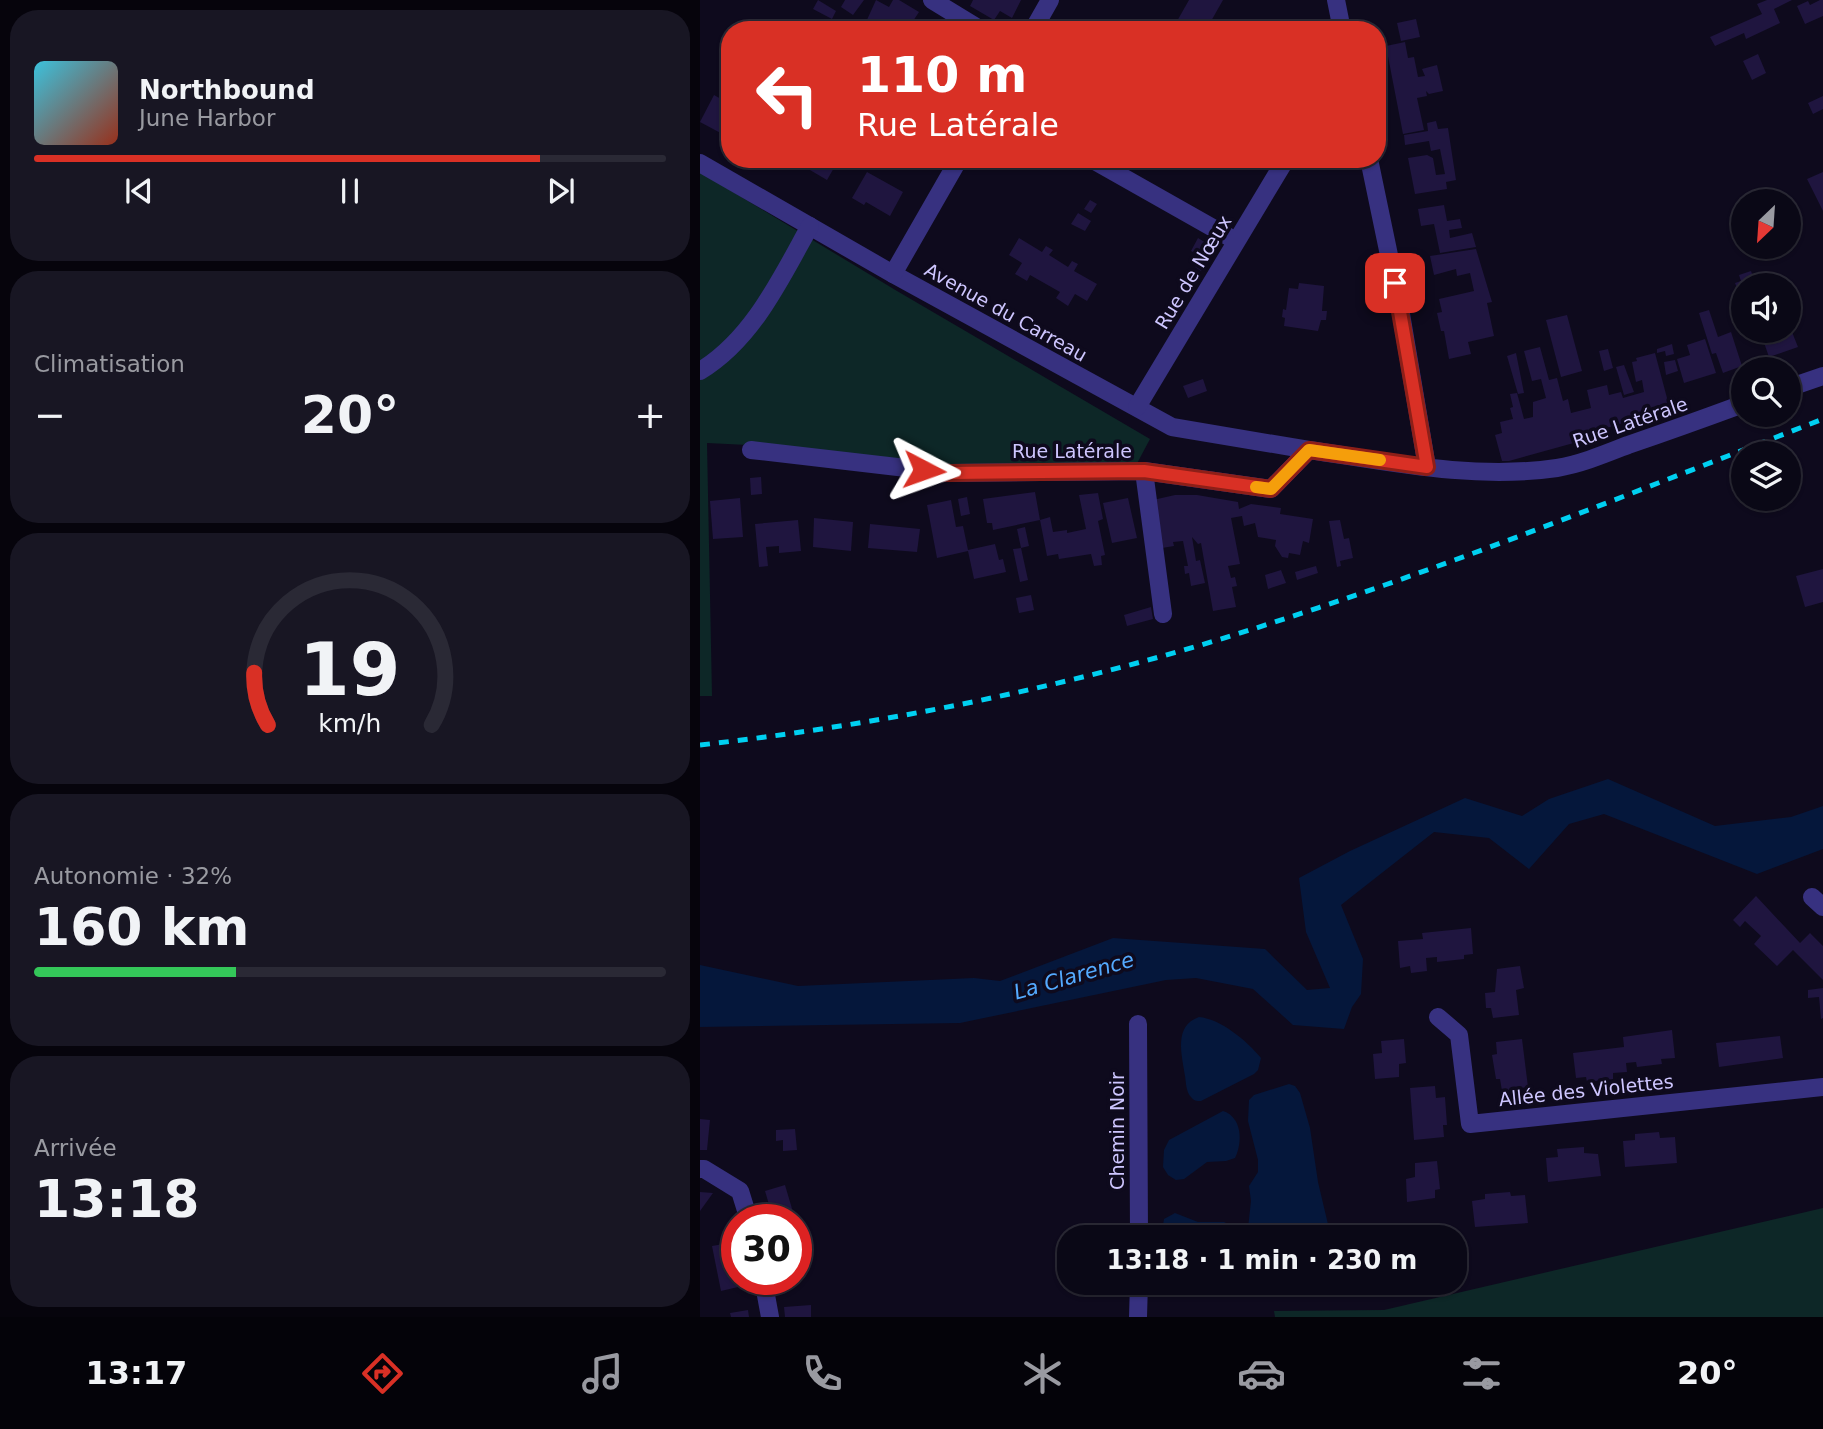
<!DOCTYPE html>
<html lang="fr">
<head>
<meta charset="utf-8">
<style>
	:root { --surface:#0a0816; --page:#181623; --text:#f1f3f6; --muted:#999aa1; --line:#2a2935; --accent:#d93025 }
	body { margin:0; font-family:"DejaVu Sans",sans-serif; background:var(--page); color:var(--text); height:100vh; display:flex; flex-direction:column; font-size:26px; white-space:nowrap }
	* { box-sizing:border-box; margin:0 }
	p { font-size:23px; color:var(--muted) }
	.icon { flex:none; width:38px; height:38px; fill:none; stroke:currentColor; stroke-width:2; stroke-linecap:round; stroke-linejoin:round }
	.map { position:relative; flex:1; overflow:hidden }
	.panel { display:flex; flex-direction:column; gap:10px; padding:10px; background:#06040c; width:700px }
	.panel>* { flex:none }
	.hud { position:absolute; left:21px; top:21px; width:665px; height:147px; border-radius:28px; box-shadow:0 2px 5px #0004,0 0 0 2px var(--line); background:#d93025; color:#fff; overflow:hidden }
	.needle { width:46px; rotate:205deg }
	.tools { position:absolute; left:1031px; top:189px; display:grid; gap:14px }
	.tools a { display:grid; place-items:center; width:70px; height:70px; border-radius:50%; background:var(--surface); box-shadow:0 2px 5px #0004,0 0 0 2px var(--line); font-size:35px }
	.speed { position:absolute; left:21px; top:1204px; display:flex; gap:14px; font-size:35px; font-weight:700; text-align:center }
	.speed>* { display:grid; place-content:center; width:91px; height:91px; border-radius:50%; background:var(--surface); box-shadow:0 2px 5px #0004,0 0 0 2px var(--line); line-height:1 }
	.speed .limit { border:10px solid #d22; background:#fff; color:#111 }
	.pin { position:absolute; display:grid; place-items:center; width:60px; height:60px; color:#fff; margin:-30px; border-radius:14px; box-shadow:0 4px 10px #0006 }
	.me { position:absolute; width:77px; margin:-38px; rotate:94deg; stroke-linejoin:round; filter:drop-shadow(0 0 5px #0008) }
	.turn { display:flex; align-items:center; gap:24px; height:147px; padding:0 21px; font-size:32px }
	.turn .icon { width:91px; height:91px; stroke-width:2.5 }
	.turn b { display:block; font-size:49px; line-height:60px }
	.big { font-size:52px; font-weight:600; line-height:1.1 }
	.panel .tile { flex:1; display:flex; flex-direction:column; justify-content:center; gap:10px; min-width:0; padding:0 24px; border-radius:28px; background:var(--page) }
	.panel .dial { align-items:center; gap:0 }
	.dial svg { height:182px; overflow:visible; fill:none; stroke:var(--line); stroke-width:7; stroke-linecap:round; text-anchor:middle }
	.dial text { fill:var(--text); stroke:none }
	.song { display:flex; align-items:center; gap:21px }
	.cover { width:84px; height:84px; border-radius:10px; background:linear-gradient(135deg,hsl(190 70% 55%),hsl(10 70% 35%)) }
	.played { height:7px; border-radius:4px; background:linear-gradient(90deg,var(--accent) 80%,var(--line) 80%) }
	.keys { display:flex; justify-content:space-around; direction:ltr }
	.heat { display:flex; justify-content:space-between; align-items:center; font-size:38px; direction:ltr }
	.charge { height:10px; border-radius:5px; background:linear-gradient(90deg,#34c759 32%,var(--line) 0) }
	.trip { position:absolute; left:357px; top:1225px; width:410px; height:70px; border-radius:28px; background:var(--surface); box-shadow:0 2px 5px #0004,0 0 0 2px var(--line); font-weight:600; line-height:70px; text-align:center }
	.dock { display:flex; height:112px; justify-content:space-around; align-items:center; background:#040309; color:var(--muted) }
	.dock .icon { width:49px; height:49px }
	.dock .current { color:var(--accent) }
	.dock b { font-size:32px; color:var(--text) }
	main { display:flex; flex:1; min-height:0 }
	.map>svg:first-child { display:block }
</style>
</head>
<body>
<main>
<section class="panel">
<div class="tile">
<div class="song"><i class="cover"></i><div><b>Northbound</b><p>June Harbor</p></div></div>
<div class="played"></div>
<div class="keys"><svg class="icon" aria-label="previous" viewBox="0 0 24 24"><path d="M18 5L8 12l10 7zM5 5v14"/></svg><svg class="icon" aria-label="pause" viewBox="0 0 24 24"><path d="M8 5v14M16 5v14"/></svg><svg class="icon" aria-label="next" viewBox="0 0 24 24"><path d="M6 5l10 7-10 7zM19 5v14"/></svg></div>
</div>
<div class="tile"><p>Climatisation</p>
<div class="heat"><a>−</a><b class="big">20°</b><a>+</a></div>
</div>
<div class="tile dial"><svg viewBox="0 0 100 80">
<path d="M14 69A42 42 0 1 1 86 69"/>
<path d="M14 69A42 42 0 0 1 8 46" stroke="#d93025"/>
<text x="50" y="56" font-size="32" font-weight="700">19</text>
<text x="50" y="72" font-size="11">km/h</text>
</svg></div>
<div class="tile"><p>Autonomie · 32%</p><b class="big">160 km</b><div class="charge"></div></div>
<div class="tile"><p>Arrivée</p><b class="big">13:18</b></div>
</section>
<div class="map">
<svg width="1123" height="1317" viewBox="0 0 1123 1317">
	<rect width="100%" height="100%" fill="#0e0a1d"/>
	<g fill="#0d2727">
		<polygon points="0,172 197,291 450,439 433,471 252,481 48,445 7,443 12,696 0,696"/>
		<polygon points="1123,1208 1123,1317 575,1317 574,1311 684,1310"/>
	</g>
	<g fill="#05173b">
		<polygon points="908,779 1015,826 1091,817 1123,806 1123,849 1057,874 904,814 869,824 829,869 789,838 734,832 641,905 663,959 661,994 652,1007 644,1029 593,1025 553,989 496,978 466,980 260,1023 0,1027 0,965 98,986 274,978 300,981 413,938 565,949 607,990 630,988 606,932 599,878 650,851 765,798 822,816 849,799"/>
		<path d="M499,1017C521,1019 547,1041 561,1058L558,1070L554,1074L501,1101C496,1101 494,1101 491,1097C486,1092 486,1082 485,1076C482,1055 473,1026 499,1017Z"/>
		<polygon points="589,1084 595,1086 600,1093 610,1128 618,1182 631,1237 547,1237 551,1201 549,1186 558,1172 558,1160 548,1121 549,1100 554,1095"/>
		<path d="M523,1111C542,1117 543,1142 535,1158L526,1161L507,1162L484,1179L476,1180L468,1175L463,1167L464,1150L469,1140Z"/>
		<polygon points="475,1213 498,1222 524,1222 532,1226 536,1237 461,1237 464,1219"/>
	</g>
	<g fill="#1f153f">
		<polygon points="118,0 136,11 132,19 113,9"/>
		<polygon points="145,0 164,0 153,15 141,7"/>
		<polygon points="176,0 189,7 193,0 199,0 219,12 213,21 227,30 197,30 183,22 178,29 166,22"/>
		<polygon points="273,0 321,0 312,18 300,11 294,20 270,6"/>
		<polygon points="489,0 523,0 506,30 472,30"/>
		<polygon points="1067,0 1092,0 1074,9 1080,23 1046,39 1044,33 1015,46 1010,37 1062,14 1057,4"/>
		<polygon points="1120,0 1123,0 1123,16 1105,24 1097,6 1108,1 1110,5"/>
		<polygon points="716,19 720,37 701,41 697,23"/>
		<polygon points="705,42 708,58 714,57 718,77 725,76 722,69 737,65 743,91 729,94 726,91 727,96 717,98 724,130 703,134 686,46"/>
		<polygon points="1058,54 1066,73 1052,80 1043,61"/>
		<polygon points="14,95 30,104 30,138 0,122"/>
		<polygon points="1123,96 1123,109 1113,114 1108,103"/>
		<polygon points="736,121 738,129 748,128 756,180 746,182 747,189 715,194 708,158 727,155 733,158 736,175 745,174 740,149 731,151 729,141 705,145 704,135 728,131 727,123"/>
		<polygon points="88,159 139,159 127,180 98,163 97,166 87,161"/>
		<polygon points="167,172 203,192 190,216 166,202 164,205 152,198"/>
		<polygon points="1123,172 1123,211 1107,179"/>
		<polygon points="390,200 397,204 391,213 384,209"/>
		<polygon points="744,205 747,221 760,219 762,228 749,230 750,238 772,233 776,247 740,253 734,224 721,226 718,209"/>
		<polygon points="378,213 391,221 385,231 371,224"/>
		<polygon points="319,238 342,252 346,246 353,250 349,255 368,267 372,261 378,264 374,271 397,284 387,301 375,294 368,306 356,298 360,292 330,275 327,281 315,274 322,263 309,255"/>
		<polygon points="498,238 514,248 501,271 495,267 501,256 491,251"/>
		<polygon points="776,249 792,302 787,303 794,336 768,342 771,354 749,359 744,331 741,331 737,313 742,312 739,299 774,291 770,273 757,276 756,269 734,275 730,256"/>
		<polygon points="1051,271 1056,285 1043,285 1043,314 1034,292 1038,291 1035,283 1041,281 1039,275"/>
		<polygon points="599,283 624,286 622,311 627,311 626,320 621,320 618,331 584,326 585,318 582,317 583,309 586,310 589,288 598,289"/>
		<polygon points="678,298 680,310 672,311 670,300"/>
		<polygon points="1009,310 1018,337 1031,332 1042,366 1023,373 1016,353 1012,354 999,313"/>
		<polygon points="867,315 882,371 861,377 846,320"/>
		<polygon points="1088,322 1098,347 1069,357 1060,331 1088,331"/>
		<polygon points="1005,339 1016,373 984,383 977,359 990,355 987,345"/>
		<polygon points="972,344 974,354 966,356 965,351 957,353 957,349"/>
		<polygon points="840,347 849,380 857,378 863,401 868,399 871,413 891,408 887,390 907,385 909,395 921,392 923,398 944,392 942,380 936,382 932,362 937,361 936,358 955,353 971,413 951,419 950,413 939,415 939,418 897,431 899,436 809,461 802,461 795,435 802,433 800,422 813,419 810,408 813,407 810,394 817,393 824,419 833,417 833,402 846,398 841,379 832,381 824,351"/>
		<polygon points="908,349 913,368 904,371 899,351"/>
		<polygon points="816,353 824,393 818,394 807,356"/>
		<polygon points="975,360 978,371 966,375 964,362"/>
		<polygon points="924,365 934,392 924,395 916,367"/>
		<polygon points="503,379 507,391 488,398 483,386"/>
		<polygon points="61,477 62,494 51,495 50,478"/>
		<polygon points="335,492 340,520 350,517 353,532 367,530 367,533 386,529 379,495 398,493 403,519 398,521 405,555 401,556 402,565 394,566 391,554 359,559 358,554 347,556 340,520 293,530 292,523 287,523 283,499"/>
		<polygon points="475,495 497,495 538,502 539,509 551,504 581,508 580,514 613,519 609,543 603,541 600,555 589,553 588,558 582,557 575,546 576,540 558,537 555,523 544,526 542,516 531,518 540,564 528,566 531,578 535,577 537,586 532,587 536,607 513,611 501,543 498,544 492,537 496,561 500,560 505,583 491,586 489,573 485,574 484,566 488,566 483,541 473,542 474,546 462,548 453,500"/>
		<polygon points="267,497 270,514 261,516 258,499"/>
		<polygon points="40,498 43,537 13,539 10,501"/>
		<polygon points="428,498 437,538 412,543 403,503"/>
		<polygon points="251,500 256,527 263,526 268,550 295,544 299,560 303,559 306,572 274,579 268,551 237,558 227,505"/>
		<polygon points="114,518 153,522 151,551 113,547"/>
		<polygon points="98,520 101,551 79,553 79,546 66,547 68,566 59,567 55,524"/>
		<polygon points="640,520 644,539 649,538 653,558 640,561 641,566 637,567 629,521"/>
		<polygon points="170,524 220,529 217,552 168,548"/>
		<polygon points="325,527 329,546 321,548 317,529"/>
		<polygon points="321,548 328,580 320,582 313,549"/>
		<polygon points="616,566 618,573 597,580 595,572"/>
		<polygon points="1123,569 1123,602 1105,607 1096,576"/>
		<polygon points="581,570 586,583 568,589 565,575"/>
		<polygon points="331,595 334,610 319,613 316,598"/>
		<polygon points="451,607 453,619 427,626 424,615"/>
		<polygon points="1056,896 1100,943 1110,933 1123,946 1123,980 1093,950 1077,966 1054,944 1061,936 1045,921 1040,927 1033,920"/>
		<polygon points="771,928 773,954 764,955 764,959 737,962 737,957 726,958 727,971 711,973 710,966 700,968 698,941 723,939 722,933"/>
		<polygon points="820,966 824,988 816,990 819,1015 793,1018 791,1008 786,1008 785,993 795,992 797,969"/>
		<polygon points="1123,988 1123,1018 1121,1019 1119,997 1108,998 1108,990"/>
		<polygon points="972,1030 975,1058 961,1059 962,1064 937,1067 936,1062 926,1063 927,1072 913,1073 913,1079 887,1082 886,1077 876,1078 873,1053 924,1047 923,1037"/>
		<polygon points="1080,1036 1083,1058 1019,1067 1016,1043"/>
		<polygon points="704,1039 706,1063 699,1064 699,1077 675,1079 673,1054 682,1053 681,1041"/>
		<polygon points="822,1039 828,1087 802,1091 800,1079 796,1079 792,1055 797,1054 796,1042"/>
		<polygon points="735,1086 736,1098 745,1097 747,1125 743,1125 744,1137 714,1140 710,1088"/>
		<polygon points="0,1119 10,1120 7,1150 0,1150"/>
		<polygon points="95,1129 97,1150 83,1151 83,1140 76,1141 76,1130"/>
		<polygon points="959,1132 960,1138 975,1137 977,1163 925,1167 923,1141 935,1140 935,1134"/>
		<polygon points="884,1147 884,1153 898,1154 901,1176 848,1182 846,1158 858,1157 857,1149"/>
		<polygon points="737,1161 740,1189 735,1190 735,1198 707,1202 706,1179 715,1177 715,1163"/>
		<polygon points="85,1185 93,1212 73,1218 65,1191"/>
		<polygon points="0,1192 13,1193 0,1211"/>
		<polygon points="810,1192 811,1196 825,1195 828,1223 775,1227 772,1201 785,1199 785,1194"/>
		<polygon points="104,1232 108,1257 96,1259 96,1233"/>
		<polygon points="35,1242 38,1287 21,1291 12,1246"/>
		<polygon points="111,1305 111,1317 85,1317 84,1307"/>
		<polygon points="48,1310 49,1317 31,1317 30,1313"/>
	</g>
	<g fill="none" stroke-linecap="round" stroke-linejoin="round">
		<g stroke="#373180" stroke-width="18">
			<polyline points="232,0 281,30"/>
			<polyline points="636,0 642,30"/>
			<polyline points="333,30 350,0"/>
			<polyline points="391,159 536,241"/>
			<polyline points="669,159 700,308 727,467"/>
			<polyline points="0,163 193,274 472,427 609,450"/>
			<polyline points="193,274 259,159"/>
			<path d="M0,371C53,339 81,278 110,226"/>
			<polyline points="1088,388 1123,376"/>
			<polyline points="437,407 586,159"/>
			<path d="M51,450L249,473L444,471L571,489L609,450C690,462 774,480 857,468C881,464 905,454 928,445C966,432 1005,418 1043,404"/>
			<polyline points="444,471 463,614"/>
			<polyline points="1112,897 1123,907"/>
			<polyline points="738,1017 759,1035 770,1124 1123,1087"/>
			<polyline points="438,1024 439,1237"/>
			<polyline points="0,1169 4,1169 40,1191 49,1220"/>
			<polyline points="63,1279 70,1317"/>
			<polyline points="438,1317 439,1283"/>
		</g>
		<path stroke="#00d0f1" stroke-width="5" stroke-dasharray="10 9" stroke-linecap="butt" d="M0,745C187,724 374,686 553,629C746,568 934,492 1123,419"/>
	</g>
	<g fill="none" stroke-linecap="round" stroke-linejoin="round">
		<defs>
			<polyline id="route" points="224,470 249,473 444,471 571,489 609,450 727,467 695,283"/>
		</defs>
		<use href="#route" stroke="#8d1f18" stroke-width="18"/>
		<use href="#route" stroke="#d93025" stroke-width="12"/>
		<polyline stroke="#f59e0b" stroke-width="12" points="556,487 571,489 609,450 680,460"/>
	</g>
	<g text-anchor="middle" dominant-baseline="central" stroke-width="7" stroke-linejoin="round" paint-order="stroke">
		<g font-size="19" fill="#cec6ff" stroke="#0e0a1d">
			<text transform="translate(493 272) rotate(-59)">Rue de Nœux</text>
			<text transform="translate(306 312) rotate(29)">Avenue du Carreau</text>
			<text transform="translate(930 422) rotate(-19)">Rue Latérale</text>
			<text x="372" y="451">Rue Latérale</text>
			<text transform="translate(886 1090) rotate(-6)">Allée des Violettes</text>
			<text transform="translate(417 1131) rotate(-90)">Chemin Noir</text>
		</g>
		<g font-size="21" font-style="italic" fill="#54aaff" stroke="#0e0a1d">
			<text transform="translate(374 976) rotate(-16)">La Clarence</text>
		</g>
	</g>
</svg>
<div class="tools">
<a><svg class="needle" viewBox="-14 -14 28 28"><path d="M0-13l5 13h-10z" fill="#e53935"/><path d="M0 13l5-13h-10z" fill="#999aa1"/></svg></a>
<a><svg class="icon" aria-label="sound" viewBox="0 0 24 24"><path d="M4 9h4l5-4v14l-5-4H4zM17 9q2 3 0 6"/></svg></a>
<a><svg class="icon" aria-label="search" viewBox="0 0 24 24"><circle cx="10" cy="10" r="6"/><path d="M15 15l6 6"/></svg></a>
<a><svg class="icon" aria-label="layers" viewBox="0 0 24 24"><path d="M12 4l9 5-9 5-9-5zM3 14l9 5 9-5"/></svg></a>
</div>
<div class="speed"><div class="limit">30</div></div>
<div class="pin" style="left:695px;top:283px;background:#d93025"><svg class="icon" aria-label="arrive" viewBox="0 0 24 24"><path d="M6 21V4h12l-3 4 3 4H6"/></svg></div>
<svg class="me" style="left:224px;top:470px" viewBox="-20 -20 40 40"><path d="M0-17L14 15 0 8-14 15z" fill="#d93025" stroke="#fff" stroke-width="4"/></svg>
<div class="trip">13:18 · 1 min · 230 m</div>
<div class="hud">
<div class="turn"><svg class="icon" aria-label="left" viewBox="0 0 24 24"><path d="M17 20v-9H6M10 6l-5 5 5 5"/></svg><div><b>110 m</b>Rue Latérale</div></div>
</div>
</div>
</main>
<nav class="dock">
<b>13:17</b>
<svg class="icon current" aria-label="directions" viewBox="0 0 24 24"><path d="M12 3l9 9-9 9-9-9zM9 14v-3h6M13 9l2 2-2 2"/></svg>
<svg class="icon" aria-label="music" viewBox="0 0 24 24"><path d="M9 18V5l10-2v13"/><circle cx="6" cy="18" r="3"/><circle cx="16" cy="16" r="3"/></svg>
<svg class="icon" aria-label="phone" viewBox="0 0 24 24"><path d="M5 4h4l2 5-3 2q2 4 5 5l2-3 5 2v4C11 20 4 13 5 4z"/></svg>
<svg class="icon" aria-label="climate" viewBox="0 0 24 24"><path d="M12 3v18M4 7l16 10M4 17L20 7"/></svg>
<svg class="icon" aria-label="car" viewBox="0 0 24 24"><path d="M5 17H2v-5l4-1 3-4h7l3 4 3 1v5h-3M9 17h6M6 11h13"/><circle cx="7" cy="17" r="2"/><circle cx="17" cy="17" r="2"/></svg>
<svg class="icon" aria-label="filters" viewBox="0 0 24 24"><path d="M4 7h16M4 17h16"/><circle cx="9" cy="7" r="2"/><circle cx="15" cy="17" r="2"/></svg>
<b>20°</b>
</nav>
</body>
</html>
